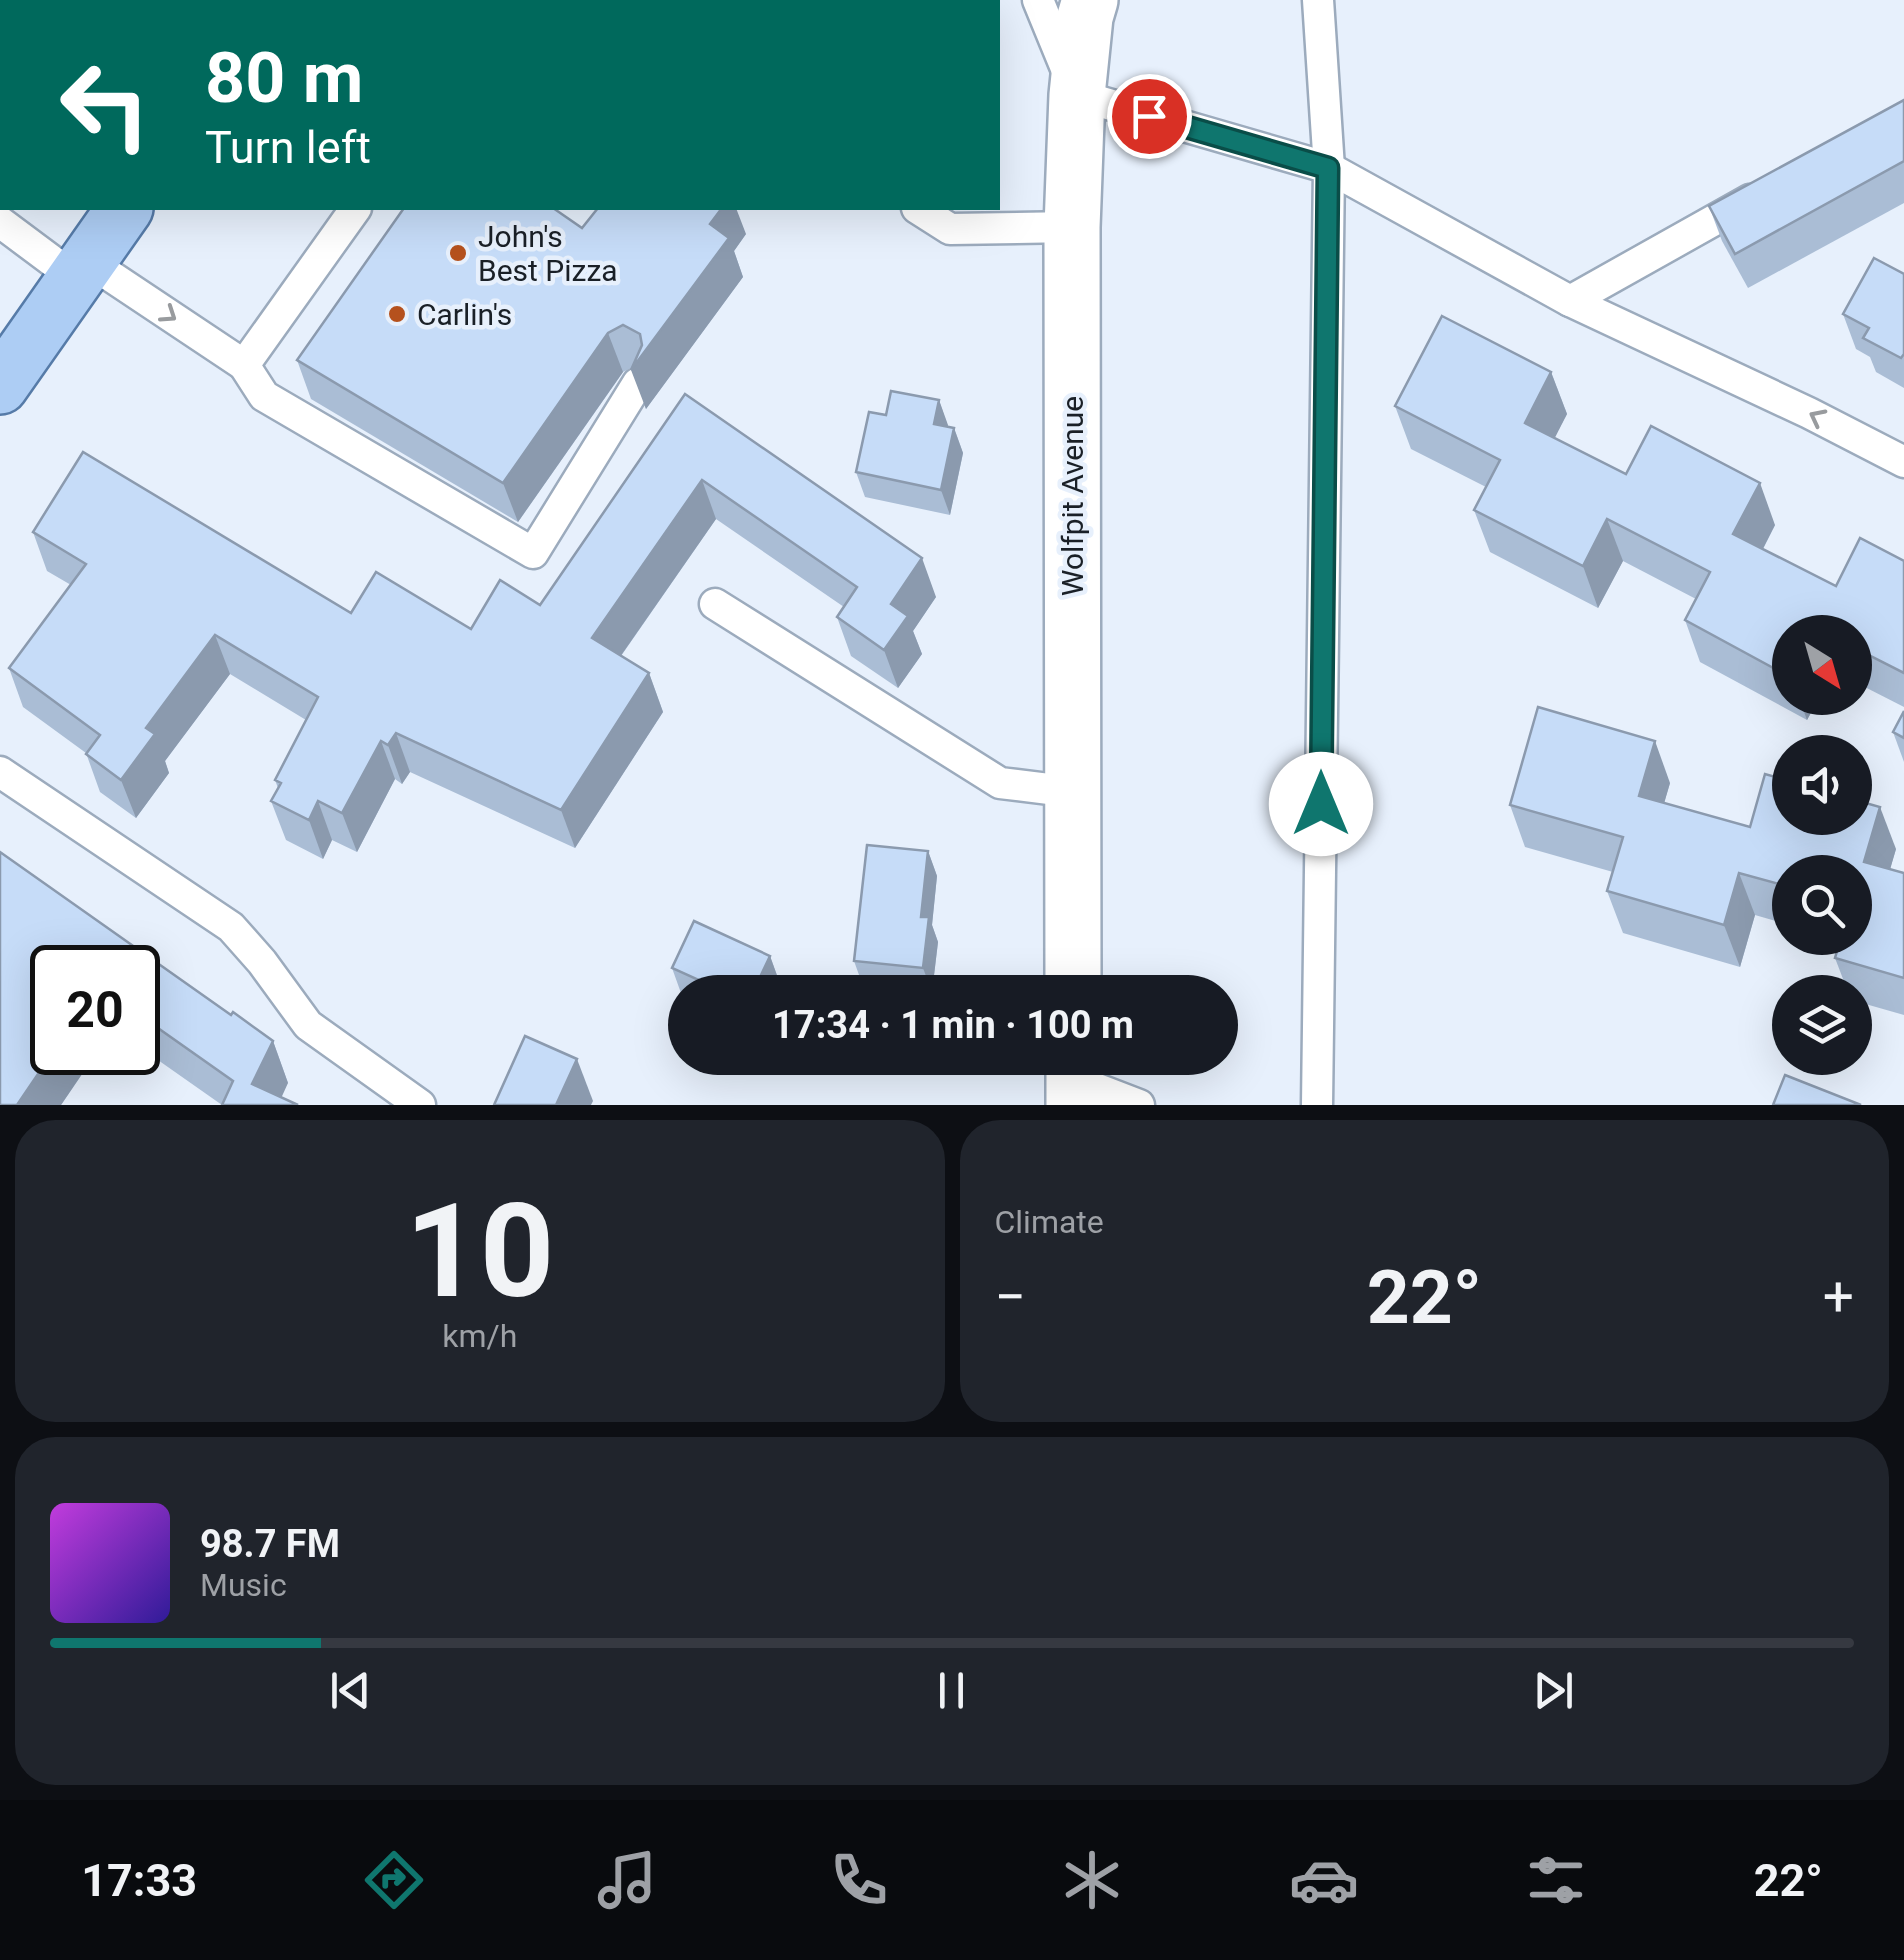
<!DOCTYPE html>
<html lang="en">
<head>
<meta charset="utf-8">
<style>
	:root { --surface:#171b24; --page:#20242c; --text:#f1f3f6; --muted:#9ea1a6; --line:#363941; --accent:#0f766e }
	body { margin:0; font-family:Roboto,sans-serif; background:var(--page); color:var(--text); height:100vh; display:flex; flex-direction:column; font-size:38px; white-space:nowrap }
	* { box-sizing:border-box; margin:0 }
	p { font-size:32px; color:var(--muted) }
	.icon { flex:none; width:55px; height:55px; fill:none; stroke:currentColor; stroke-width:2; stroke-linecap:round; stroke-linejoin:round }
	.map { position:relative; height:1105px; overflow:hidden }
	.details { display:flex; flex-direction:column; gap:15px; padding:15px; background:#0d0f14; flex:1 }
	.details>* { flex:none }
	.guide { position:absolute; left:0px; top:0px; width:1000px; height:210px; box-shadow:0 10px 40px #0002; background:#00695c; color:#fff; overflow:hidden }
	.needle { width:65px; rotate:143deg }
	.tools { position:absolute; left:1772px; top:615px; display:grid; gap:20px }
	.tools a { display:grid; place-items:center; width:100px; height:100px; border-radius:50%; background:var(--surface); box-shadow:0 10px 40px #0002; font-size:50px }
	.speed { position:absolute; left:30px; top:945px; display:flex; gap:20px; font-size:50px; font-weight:700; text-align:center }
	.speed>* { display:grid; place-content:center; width:130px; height:130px; border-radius:50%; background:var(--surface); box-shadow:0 10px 40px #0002; line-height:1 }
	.speed .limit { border:5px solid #111; border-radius:15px; background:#fff; color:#111 }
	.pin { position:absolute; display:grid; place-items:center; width:85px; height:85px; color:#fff; margin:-42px; border:5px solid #fff; border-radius:50%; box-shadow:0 2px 10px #0007 }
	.me { position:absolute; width:110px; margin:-55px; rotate:0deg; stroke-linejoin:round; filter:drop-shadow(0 0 8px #0008) }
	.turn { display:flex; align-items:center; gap:35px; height:210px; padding:0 40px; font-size:45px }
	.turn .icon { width:130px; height:130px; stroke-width:2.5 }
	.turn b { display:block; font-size:70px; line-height:85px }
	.big { font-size:75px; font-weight:700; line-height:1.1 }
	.details .card { flex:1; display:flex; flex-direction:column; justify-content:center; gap:15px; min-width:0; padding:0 35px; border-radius:40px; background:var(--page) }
	.details .dial { align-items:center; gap:0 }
	.dial b { font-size:130px; line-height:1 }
	.song { display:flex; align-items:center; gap:30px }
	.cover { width:120px; height:120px; border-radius:15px; background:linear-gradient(135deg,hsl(290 70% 55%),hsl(250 70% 35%)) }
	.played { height:10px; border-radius:5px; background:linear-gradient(90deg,var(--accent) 15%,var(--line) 15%) }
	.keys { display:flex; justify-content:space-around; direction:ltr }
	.heat { display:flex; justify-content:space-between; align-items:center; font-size:55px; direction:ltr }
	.details .tiles { flex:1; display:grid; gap:15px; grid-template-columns:1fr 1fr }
	.card:last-child { grid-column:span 2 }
	.trip { position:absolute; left:668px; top:975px; width:570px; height:100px; border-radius:50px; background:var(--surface); box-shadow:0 10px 40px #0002; font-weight:700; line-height:100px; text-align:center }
	.tab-bar { display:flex; height:160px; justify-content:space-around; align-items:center; background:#090b0e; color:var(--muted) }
	.tab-bar .icon { width:70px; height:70px }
	.tab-bar .selected { color:var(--accent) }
	.tab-bar b { font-size:45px; color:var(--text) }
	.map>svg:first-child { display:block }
</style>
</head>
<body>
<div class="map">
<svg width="1904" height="1105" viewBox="0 0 1904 1105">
	<rect width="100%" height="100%" fill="#e7f0fc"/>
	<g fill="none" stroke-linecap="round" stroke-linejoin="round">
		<defs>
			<g id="lane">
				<polyline points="606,0 610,2"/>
				<polyline points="842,0 845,2"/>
				<polyline points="1038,0 1077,95 1329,168 1570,301 1809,413 1904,462"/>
				<polyline points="917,208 950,229 1072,227"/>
				<polyline points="0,222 75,278"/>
				<polyline points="88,261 244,365 356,208"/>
				<polyline points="1570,301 1750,200"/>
				<polyline points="244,365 264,396 533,553 638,383"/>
				<polyline points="715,604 1000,783 1073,792"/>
				<polyline points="0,772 231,927 262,962 308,1025 420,1105"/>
				<polyline points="1074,1080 1139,1105"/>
				<polyline points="1317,1105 1329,168 1318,0"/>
			</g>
			<g id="street">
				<polyline points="1073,992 1072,227 1077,95 1085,17 1090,0"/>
				<polyline points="1074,1058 1074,1105"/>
			</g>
			<g id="primary">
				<polyline points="266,2 267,0"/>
				<polyline points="0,386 125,208"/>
			</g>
		</defs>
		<use href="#lane" stroke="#9cabbd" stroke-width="35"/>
		<use href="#street" stroke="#9cabbd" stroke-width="60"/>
		<use href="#primary" stroke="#567ba8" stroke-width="60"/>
		<use href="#lane" stroke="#fff" stroke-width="30"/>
		<use href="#street" stroke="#fff" stroke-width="55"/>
		<use href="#primary" stroke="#adcdf4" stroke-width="55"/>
	</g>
	<g fill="#aabdd5">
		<polygon points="682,0 712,0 711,2 686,2"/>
		<polygon points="1904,100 1904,203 1748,288 1722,241 1709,206"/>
		<polygon points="582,228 746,234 734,251 743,277 646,409 633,367 623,372 518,522 311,399 297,360"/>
		<polygon points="1904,274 1904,388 1876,372 1870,357 1856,349 1843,314"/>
		<polygon points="1551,372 1567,414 1554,438 1626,474 1775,525 1763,549 1836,586 1904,561 1904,707 1855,682 1855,632 1790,632 1790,698 1819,698 1807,720 1700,662 1685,620 1696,599 1623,561 1598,608 1490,552 1474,510 1486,487 1411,449 1395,406"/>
		<polygon points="685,394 936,597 913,631 922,654 898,688 851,656 837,617 844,607 716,519 621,656 649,673 663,712 575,848 410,772 402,784 395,779 357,852 332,840 323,859 286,840 271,801 278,788 275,780 306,720 230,674 165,761 169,773 136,818 100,792 86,753 23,707 9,668 71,585 47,571 33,532 351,613 471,629 540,605"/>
		<polygon points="939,400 948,427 954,428 963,453 950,515 865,497 856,472 886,415"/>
		<polygon points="1904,711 1904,762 1893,732"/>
		<polygon points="1670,783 1664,803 1750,827 1896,849 1890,869 1904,873 1904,1015 1855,1001 1855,992 1848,992 1835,958 1840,939 1834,938 1855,938 1855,872 1790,872 1790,925 1755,915 1740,967 1623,933 1607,891 1613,872 1525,847 1510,805"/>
		<polygon points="928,851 937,876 932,925 938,942 932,992 863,986 854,961"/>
		<polygon points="0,852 231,1015 273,1041 288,1083 222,1105 138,1046 138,968 52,968 52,1052 97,1052 61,1105"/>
		<polygon points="770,956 779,981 774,992 685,992 685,994 681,993 672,968"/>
	</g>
	<g fill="#8b9aae">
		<polygon points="9,0 56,0 56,1 7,2"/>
		<polygon points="697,0 712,0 711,2 698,2"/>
		<polygon points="2,9 2,71 0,74 0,12"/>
		<polygon points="722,208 736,208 746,234 734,251 743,277 646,409 631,370 710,224"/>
		<polygon points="608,333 623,372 518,522 503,483"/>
		<polygon points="1551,372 1567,414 1541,465 1525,423"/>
		<polygon points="939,400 948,425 943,449 934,424"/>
		<polygon points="954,428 963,453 950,515 941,490"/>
		<polygon points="702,480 716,519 606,677 592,638"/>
		<polygon points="1760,483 1775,525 1749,576 1733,534"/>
		<polygon points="1607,519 1623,561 1598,608 1583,566"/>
		<polygon points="922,558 936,597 913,631 922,654 898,688 884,650 891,604"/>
		<polygon points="215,635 230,674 165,761 169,773 136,818 121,780 146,728"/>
		<polygon points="649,673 663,712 575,848 561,810"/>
		<polygon points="1799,698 1819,698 1807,720"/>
		<polygon points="396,733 410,772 402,784 388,745"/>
		<polygon points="381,741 395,779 357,852 342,813"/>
		<polygon points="1655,741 1670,783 1654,838 1639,796"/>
		<polygon points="318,801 332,840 323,859 309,820"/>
		<polygon points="1880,807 1896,849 1880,904 1864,862"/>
		<polygon points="928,851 937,876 932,925 938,942 932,992 923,968 921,917"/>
		<polygon points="1739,873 1755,915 1740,967 1724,925"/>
		<polygon points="770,956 779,981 774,992 753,992"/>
		<polygon points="273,1041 288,1083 278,1105 252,1084"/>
		<polygon points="53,1052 97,1052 61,1105 17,1105"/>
		<polygon points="577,1059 593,1101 591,1105 556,1105"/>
	</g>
	<g fill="#c6dcf8" stroke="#8b9aae" stroke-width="2.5">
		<polygon points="0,0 9,0 7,2 2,2 2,9 0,12"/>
		<polygon points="1904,100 1904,161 1735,254 1709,206"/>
		<polygon points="404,208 553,208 582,228 598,208 722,208 710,224 729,238 631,370 642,345 640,334 623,325 608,333 503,483 297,360"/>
		<polygon points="1874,258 1904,274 1904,354 1901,358 1863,338 1869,328 1843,314"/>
		<polygon points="1442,316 1551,372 1525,423 1626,474 1651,426 1760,483 1733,534 1836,586 1860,538 1904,561 1904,673 1855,648 1855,632 1826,632 1817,628 1815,632 1790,632 1790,677 1685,620 1710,572 1607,519 1583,566 1474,510 1500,460 1395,406"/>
		<polygon points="891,391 939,400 934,424 954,428 941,490 856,472 869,412 886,415"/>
		<polygon points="685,394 922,558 891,604 908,616 884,650 837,617 857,587 702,480 592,638 649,673 561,810 396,733 388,745 381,741 342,813 318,801 309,820 271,801 281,783 275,780 318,697 215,635 146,728 155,734 121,780 86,754 100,735 9,668 86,564 33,532 83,452 351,613 376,572 471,629 500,580 540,605"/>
		<polygon points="1538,707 1655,741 1639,796 1750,827 1765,774 1790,781 1790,818 1855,818 1855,800 1880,807 1864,862 1904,873 1904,978 1835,958 1841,938 1855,938 1855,872 1790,872 1790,887 1739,873 1724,925 1607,891 1623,837 1510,805"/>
		<polygon points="1904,711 1904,738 1893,732"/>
		<polygon points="867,845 928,851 921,917 929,917 923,968 854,961"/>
		<polygon points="0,852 231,1015 233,1012 273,1041 252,1084 298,1105 222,1105 233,1081 138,1014 138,968 52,968 53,1052 17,1105 0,1105"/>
		<polygon points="694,921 770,956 753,992 725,992 672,968"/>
		<polygon points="525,1036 577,1059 556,1105 494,1105"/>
		<polygon points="1785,1075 1861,1105 1773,1105"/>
	</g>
	<defs><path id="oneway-chevron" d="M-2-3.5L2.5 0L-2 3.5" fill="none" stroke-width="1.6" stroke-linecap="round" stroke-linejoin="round" transform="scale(2.5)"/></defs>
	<g stroke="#989b9e">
		<use href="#oneway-chevron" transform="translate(169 315) rotate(34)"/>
		<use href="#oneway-chevron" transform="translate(1817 417) rotate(-153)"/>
	</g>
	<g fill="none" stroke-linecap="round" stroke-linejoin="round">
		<defs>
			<polyline id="route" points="1149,116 1328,168 1321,804"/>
		</defs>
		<use href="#route" stroke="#0a4d48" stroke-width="25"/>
		<use href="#route" stroke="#0f766e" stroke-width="18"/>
	</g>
	<g fill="#b5511d" stroke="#e7f0fc" stroke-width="4">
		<circle cx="458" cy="253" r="10"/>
		<circle cx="397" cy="314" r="10"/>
	</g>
	<g text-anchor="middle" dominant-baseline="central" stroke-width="9" stroke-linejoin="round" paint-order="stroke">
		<g font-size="30" fill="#1a2027" stroke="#e7f0fc" text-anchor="start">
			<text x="478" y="236">John's<tspan x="478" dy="34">Best Pizza</tspan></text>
			<text x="417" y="314">Carlin's</text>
		</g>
		<g font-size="30" fill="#1a2027" stroke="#e7f0fc">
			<text transform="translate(1072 496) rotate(-90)">Wolfpit Avenue</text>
		</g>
	</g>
</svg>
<div class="tools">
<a><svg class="needle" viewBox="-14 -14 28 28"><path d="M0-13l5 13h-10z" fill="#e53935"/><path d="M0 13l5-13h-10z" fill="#9ea1a6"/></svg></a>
<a><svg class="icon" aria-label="sound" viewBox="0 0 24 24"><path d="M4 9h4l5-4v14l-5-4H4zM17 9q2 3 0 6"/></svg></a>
<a><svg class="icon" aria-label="search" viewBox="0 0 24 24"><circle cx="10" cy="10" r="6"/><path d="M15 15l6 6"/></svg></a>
<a><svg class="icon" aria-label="layers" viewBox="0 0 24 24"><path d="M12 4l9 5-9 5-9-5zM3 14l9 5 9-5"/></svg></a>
</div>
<div class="speed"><div class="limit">20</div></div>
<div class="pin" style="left:1149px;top:116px;background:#d93025"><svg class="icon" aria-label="arrive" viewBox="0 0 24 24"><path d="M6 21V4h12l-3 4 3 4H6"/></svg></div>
<svg class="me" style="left:1321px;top:804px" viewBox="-20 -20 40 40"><circle r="19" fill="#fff"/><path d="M0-13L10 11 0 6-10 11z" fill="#0f766e"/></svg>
<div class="trip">17:34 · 1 min · 100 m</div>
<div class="guide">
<div class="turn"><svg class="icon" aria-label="left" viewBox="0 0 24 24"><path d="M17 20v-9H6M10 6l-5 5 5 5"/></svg><div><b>80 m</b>Turn left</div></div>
</div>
</div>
<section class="details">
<div class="tiles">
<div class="card dial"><b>10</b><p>km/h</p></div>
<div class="card"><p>Climate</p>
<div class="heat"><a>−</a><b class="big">22°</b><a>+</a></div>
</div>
<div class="card">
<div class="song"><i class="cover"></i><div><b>98.7 FM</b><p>Music</p></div></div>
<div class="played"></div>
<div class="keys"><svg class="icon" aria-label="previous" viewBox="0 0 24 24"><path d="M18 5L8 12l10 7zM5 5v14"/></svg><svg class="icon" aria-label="pause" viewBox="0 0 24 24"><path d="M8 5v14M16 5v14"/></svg><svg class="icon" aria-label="next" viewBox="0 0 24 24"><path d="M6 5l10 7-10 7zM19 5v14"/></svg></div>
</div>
</div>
</section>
<nav class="tab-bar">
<b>17:33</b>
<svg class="icon selected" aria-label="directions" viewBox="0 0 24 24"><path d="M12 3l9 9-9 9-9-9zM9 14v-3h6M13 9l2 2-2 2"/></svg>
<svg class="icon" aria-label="music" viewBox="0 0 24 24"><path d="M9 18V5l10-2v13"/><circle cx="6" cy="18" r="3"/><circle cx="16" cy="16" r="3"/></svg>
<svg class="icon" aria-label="phone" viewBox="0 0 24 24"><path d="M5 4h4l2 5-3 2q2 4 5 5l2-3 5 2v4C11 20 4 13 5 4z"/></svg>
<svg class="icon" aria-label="climate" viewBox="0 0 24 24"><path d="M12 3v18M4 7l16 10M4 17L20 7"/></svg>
<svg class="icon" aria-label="car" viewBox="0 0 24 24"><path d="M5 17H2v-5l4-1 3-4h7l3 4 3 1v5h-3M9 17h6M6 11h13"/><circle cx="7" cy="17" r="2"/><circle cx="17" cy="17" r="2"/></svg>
<svg class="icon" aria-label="filters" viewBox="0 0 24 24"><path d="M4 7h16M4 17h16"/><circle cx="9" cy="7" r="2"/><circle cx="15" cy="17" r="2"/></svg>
<b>22°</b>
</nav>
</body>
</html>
